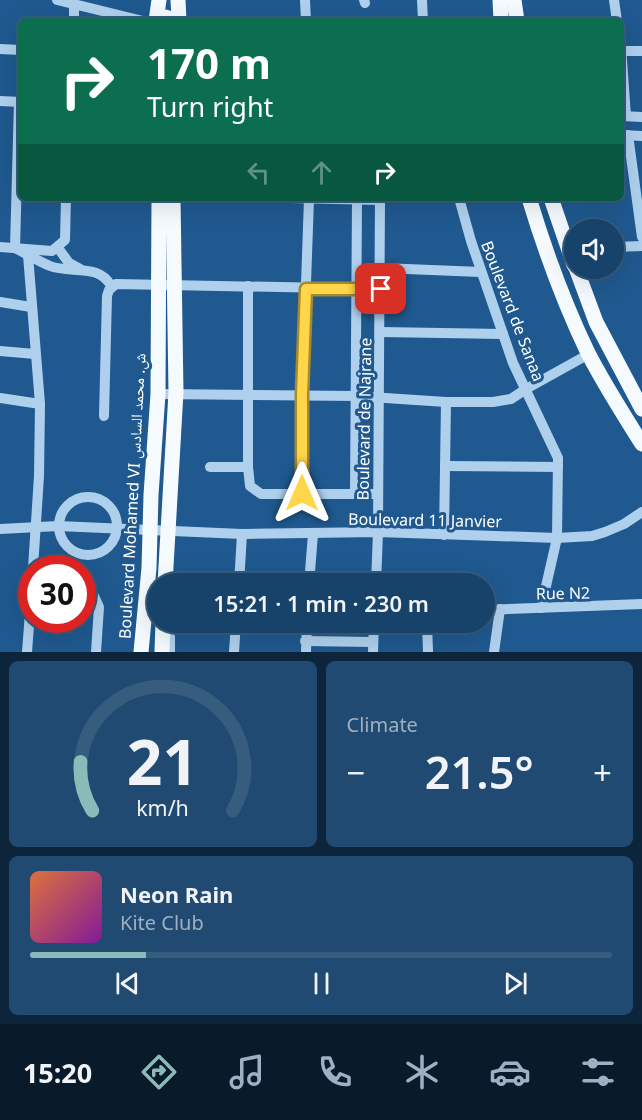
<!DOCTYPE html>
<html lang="en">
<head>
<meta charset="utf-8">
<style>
	:root { --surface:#17436b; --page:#204a71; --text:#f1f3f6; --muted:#9eb0c1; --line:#365c7e; --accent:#8bbbb9 }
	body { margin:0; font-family:"Noto Sans","Noto Naskh Arabic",sans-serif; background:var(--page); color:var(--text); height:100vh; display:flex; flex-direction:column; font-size:22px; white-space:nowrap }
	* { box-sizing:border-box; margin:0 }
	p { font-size:20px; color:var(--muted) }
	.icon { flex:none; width:33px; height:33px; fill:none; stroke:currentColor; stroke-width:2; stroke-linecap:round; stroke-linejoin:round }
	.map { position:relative; height:652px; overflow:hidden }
	.drawer { display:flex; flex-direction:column; gap:9px; padding:9px; background:#0d253b; flex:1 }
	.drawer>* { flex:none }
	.guide { position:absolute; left:18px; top:18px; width:606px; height:183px; border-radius:9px; box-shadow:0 6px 24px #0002,0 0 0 2px var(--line); background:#0b6e4f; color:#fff; overflow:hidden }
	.tools { position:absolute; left:564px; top:219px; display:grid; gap:12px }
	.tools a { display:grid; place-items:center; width:60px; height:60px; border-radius:50%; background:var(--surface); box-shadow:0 6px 24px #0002,0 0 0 2px var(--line); font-size:30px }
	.speed { position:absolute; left:18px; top:555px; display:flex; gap:12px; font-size:30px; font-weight:700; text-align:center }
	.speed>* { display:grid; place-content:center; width:78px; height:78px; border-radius:50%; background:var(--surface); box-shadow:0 6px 24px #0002,0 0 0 2px var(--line); line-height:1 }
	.speed .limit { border:9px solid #d22; background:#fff; color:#111 }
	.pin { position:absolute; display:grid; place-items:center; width:51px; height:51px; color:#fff; margin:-26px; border-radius:12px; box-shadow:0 3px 9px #0006 }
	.me { position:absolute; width:66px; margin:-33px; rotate:0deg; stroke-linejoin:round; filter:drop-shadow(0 0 4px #0008) }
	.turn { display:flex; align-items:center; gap:21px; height:126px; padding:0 30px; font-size:27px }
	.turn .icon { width:78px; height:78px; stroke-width:2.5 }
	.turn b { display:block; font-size:42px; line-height:51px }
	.lanes { display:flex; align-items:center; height:57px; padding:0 30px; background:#0003; justify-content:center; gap:30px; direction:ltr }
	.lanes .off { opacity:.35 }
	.big { font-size:45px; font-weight:600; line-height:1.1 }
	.drawer .widget { flex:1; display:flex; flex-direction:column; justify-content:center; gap:9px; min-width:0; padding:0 21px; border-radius:9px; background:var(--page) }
	.drawer .dial { align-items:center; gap:0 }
	.dial svg { height:156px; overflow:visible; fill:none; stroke:var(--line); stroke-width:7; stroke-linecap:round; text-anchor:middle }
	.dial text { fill:var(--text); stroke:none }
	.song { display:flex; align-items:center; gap:18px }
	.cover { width:72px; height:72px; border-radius:9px; background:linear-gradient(135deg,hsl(20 70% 55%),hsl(290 70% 35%)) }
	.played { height:6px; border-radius:3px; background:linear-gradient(90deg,var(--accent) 20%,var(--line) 20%) }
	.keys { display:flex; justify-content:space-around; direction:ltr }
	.heat { display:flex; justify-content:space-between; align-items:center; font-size:33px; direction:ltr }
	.drawer .tiles { flex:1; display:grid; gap:9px; grid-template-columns:1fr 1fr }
	.widget:last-child { grid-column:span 2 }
	.trip { position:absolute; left:147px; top:573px; width:348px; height:60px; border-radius:30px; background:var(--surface); box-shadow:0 6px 24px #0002,0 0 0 2px var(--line); font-weight:600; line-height:60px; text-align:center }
	.tab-bar { display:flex; height:96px; justify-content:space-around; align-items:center; background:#091b2b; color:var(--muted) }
	.tab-bar .icon { width:42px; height:42px }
	.tab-bar .selected { color:var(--accent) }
	.tab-bar b { font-size:27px; color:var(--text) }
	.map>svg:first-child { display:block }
</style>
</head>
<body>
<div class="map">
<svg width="642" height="652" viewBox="0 0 642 652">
	<rect width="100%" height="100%" fill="#1f598f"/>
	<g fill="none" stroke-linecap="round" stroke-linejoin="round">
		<g stroke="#afd0ed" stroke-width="10">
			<polyline points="57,0 143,21"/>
			<polyline points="305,0 306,21"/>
			<polyline points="364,0 365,3"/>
			<polyline points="422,0 423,21"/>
			<polyline points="614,0 617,21"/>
			<polyline points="74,21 74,5"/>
			<polyline points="621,46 626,116"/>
			<polyline points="0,49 21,50"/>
			<polyline points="622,51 642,51"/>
			<polyline points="0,101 21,102"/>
			<path d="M19,101L15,248C27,254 38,261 50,266C70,274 99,263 111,286"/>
			<polyline points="621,116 642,117"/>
			<polyline points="621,135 642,136"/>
			<polyline points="628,135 642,237"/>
			<polyline points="290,198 380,200"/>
			<polyline points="459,198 471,241 513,363 558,458 557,538 541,608"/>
			<polyline points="0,247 52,251 65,240 66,198"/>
			<polyline points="614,247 642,246"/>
			<polyline points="58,248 69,263 80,269"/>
			<polyline points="28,255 40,404 39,476 33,568"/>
			<polyline points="381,268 481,272"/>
			<polyline points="248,286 248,467 250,486 261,494 378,494"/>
			<polyline points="0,302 31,307"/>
			<polyline points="380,332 503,334"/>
			<polyline points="0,351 35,354"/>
			<polyline points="158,394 355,396 446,402 493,402 511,399 526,389 589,354"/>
			<polyline points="0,398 40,404"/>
			<polyline points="104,416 107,296 109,290 116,284 381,289"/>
			<polyline points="445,466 558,467"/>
			<polyline points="210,467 248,467"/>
			<polyline points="302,493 302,395 309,199"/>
			<polyline points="355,494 357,200"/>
			<circle cx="88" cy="526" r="29"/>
			<polyline points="0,529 58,526 242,534 378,532 557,538 592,536 605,532 624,524 642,512"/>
			<polyline points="444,535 446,402"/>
			<polyline points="239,584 242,534"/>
			<polyline points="309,584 313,534"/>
			<polyline points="376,584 378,532 380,198"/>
			<polyline points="82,592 94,596 99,607 96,652"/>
			<polyline points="484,610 642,604"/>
			<polyline points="427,622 428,652"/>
			<polyline points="164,624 170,637 170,652"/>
			<polyline points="305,641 373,642"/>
			<polyline points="27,652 32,587"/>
			<polyline points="234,652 236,622"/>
			<polyline points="306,652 307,622"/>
			<polyline points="373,652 374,622"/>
			<polyline points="494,652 500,609"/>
		</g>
		<g stroke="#f5faff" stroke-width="15">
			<polyline points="178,0 179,21"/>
			<polyline points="500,0 501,21"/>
			<polyline points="514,0 517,21"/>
			<polyline points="156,21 165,17 178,21"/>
			<polyline points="156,21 159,0"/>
			<path d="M529,198C545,251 564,303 588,353C604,384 623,414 642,444"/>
			<polyline points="551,198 574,265"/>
			<polyline points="576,268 596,322 642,409"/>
			<polyline points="165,584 176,392 173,198"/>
			<polyline points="141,652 149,568 151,495 158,394 159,198"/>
			<polyline points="162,652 163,622"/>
		</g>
	</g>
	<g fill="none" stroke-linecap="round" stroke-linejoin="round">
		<defs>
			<polyline id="route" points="302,493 302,394 306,289 381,289"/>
		</defs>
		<use href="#route" stroke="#a68a30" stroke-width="15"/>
		<use href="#route" stroke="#ffd54a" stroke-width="10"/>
	</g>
	<g text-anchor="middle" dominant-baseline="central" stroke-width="6" stroke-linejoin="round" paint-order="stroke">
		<g font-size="16" fill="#fff" stroke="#1f598f">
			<text transform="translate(513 311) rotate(69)">Boulevard de Sanaa</text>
			<text transform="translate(364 419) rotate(-89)">Boulevard de Najrane</text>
			<text transform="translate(132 496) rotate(-87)">Boulevard Mohamed VI ش. محمد السادس</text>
			<text transform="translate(425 520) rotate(1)">Boulevard 11 Janvier</text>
			<text transform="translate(563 593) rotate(-1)">Rue N2</text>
		</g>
	</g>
</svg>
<div class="tools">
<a><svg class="icon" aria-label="sound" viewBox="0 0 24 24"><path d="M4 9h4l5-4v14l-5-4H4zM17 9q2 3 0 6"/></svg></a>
</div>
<div class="speed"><div class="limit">30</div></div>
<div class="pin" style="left:381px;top:289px;background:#d93025"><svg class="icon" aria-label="arrive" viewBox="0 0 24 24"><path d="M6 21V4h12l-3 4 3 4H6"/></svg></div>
<svg class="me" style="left:302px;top:493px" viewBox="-20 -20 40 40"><path d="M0-17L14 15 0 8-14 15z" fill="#ffd54a" stroke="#fff" stroke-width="4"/></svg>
<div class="trip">15:21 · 1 min · 230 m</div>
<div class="guide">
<div class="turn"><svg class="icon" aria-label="right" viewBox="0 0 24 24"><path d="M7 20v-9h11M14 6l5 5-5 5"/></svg><div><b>170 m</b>Turn right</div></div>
<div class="lanes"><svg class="icon off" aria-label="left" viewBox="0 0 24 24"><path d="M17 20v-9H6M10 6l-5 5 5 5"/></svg><svg class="icon off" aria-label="ahead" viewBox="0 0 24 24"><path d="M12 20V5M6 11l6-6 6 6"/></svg><svg class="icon" aria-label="right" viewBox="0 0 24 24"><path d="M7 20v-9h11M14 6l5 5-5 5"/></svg></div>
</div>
</div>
<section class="drawer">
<div class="tiles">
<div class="widget dial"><svg viewBox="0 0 100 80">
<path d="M14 69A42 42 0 1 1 86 69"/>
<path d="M14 69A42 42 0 0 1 8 44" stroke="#8bbbb9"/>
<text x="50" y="56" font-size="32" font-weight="700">21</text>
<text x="50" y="72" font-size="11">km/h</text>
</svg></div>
<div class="widget"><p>Climate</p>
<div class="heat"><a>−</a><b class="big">21.5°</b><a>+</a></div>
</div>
<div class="widget">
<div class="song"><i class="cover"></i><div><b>Neon Rain</b><p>Kite Club</p></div></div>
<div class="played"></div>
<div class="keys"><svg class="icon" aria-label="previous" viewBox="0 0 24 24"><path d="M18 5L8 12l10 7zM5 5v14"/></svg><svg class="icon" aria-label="pause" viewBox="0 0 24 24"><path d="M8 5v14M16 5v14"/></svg><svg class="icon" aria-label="next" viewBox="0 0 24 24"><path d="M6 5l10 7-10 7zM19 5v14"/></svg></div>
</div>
</div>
</section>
<nav class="tab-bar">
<b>15:20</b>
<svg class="icon selected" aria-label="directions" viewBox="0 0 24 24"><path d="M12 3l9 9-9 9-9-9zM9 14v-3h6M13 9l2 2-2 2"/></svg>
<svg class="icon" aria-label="music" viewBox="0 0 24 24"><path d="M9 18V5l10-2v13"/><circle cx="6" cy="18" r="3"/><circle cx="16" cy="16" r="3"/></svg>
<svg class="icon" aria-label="phone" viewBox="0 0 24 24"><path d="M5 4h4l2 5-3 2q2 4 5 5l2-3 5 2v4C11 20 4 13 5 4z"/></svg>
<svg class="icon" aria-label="climate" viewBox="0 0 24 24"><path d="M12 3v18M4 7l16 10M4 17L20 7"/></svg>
<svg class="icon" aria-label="car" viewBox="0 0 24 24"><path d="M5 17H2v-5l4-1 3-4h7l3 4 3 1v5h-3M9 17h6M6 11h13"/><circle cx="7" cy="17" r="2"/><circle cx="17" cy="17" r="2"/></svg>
<svg class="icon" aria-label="filters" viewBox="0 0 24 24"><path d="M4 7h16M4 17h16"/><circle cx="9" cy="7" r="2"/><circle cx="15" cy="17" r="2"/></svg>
</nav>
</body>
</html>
